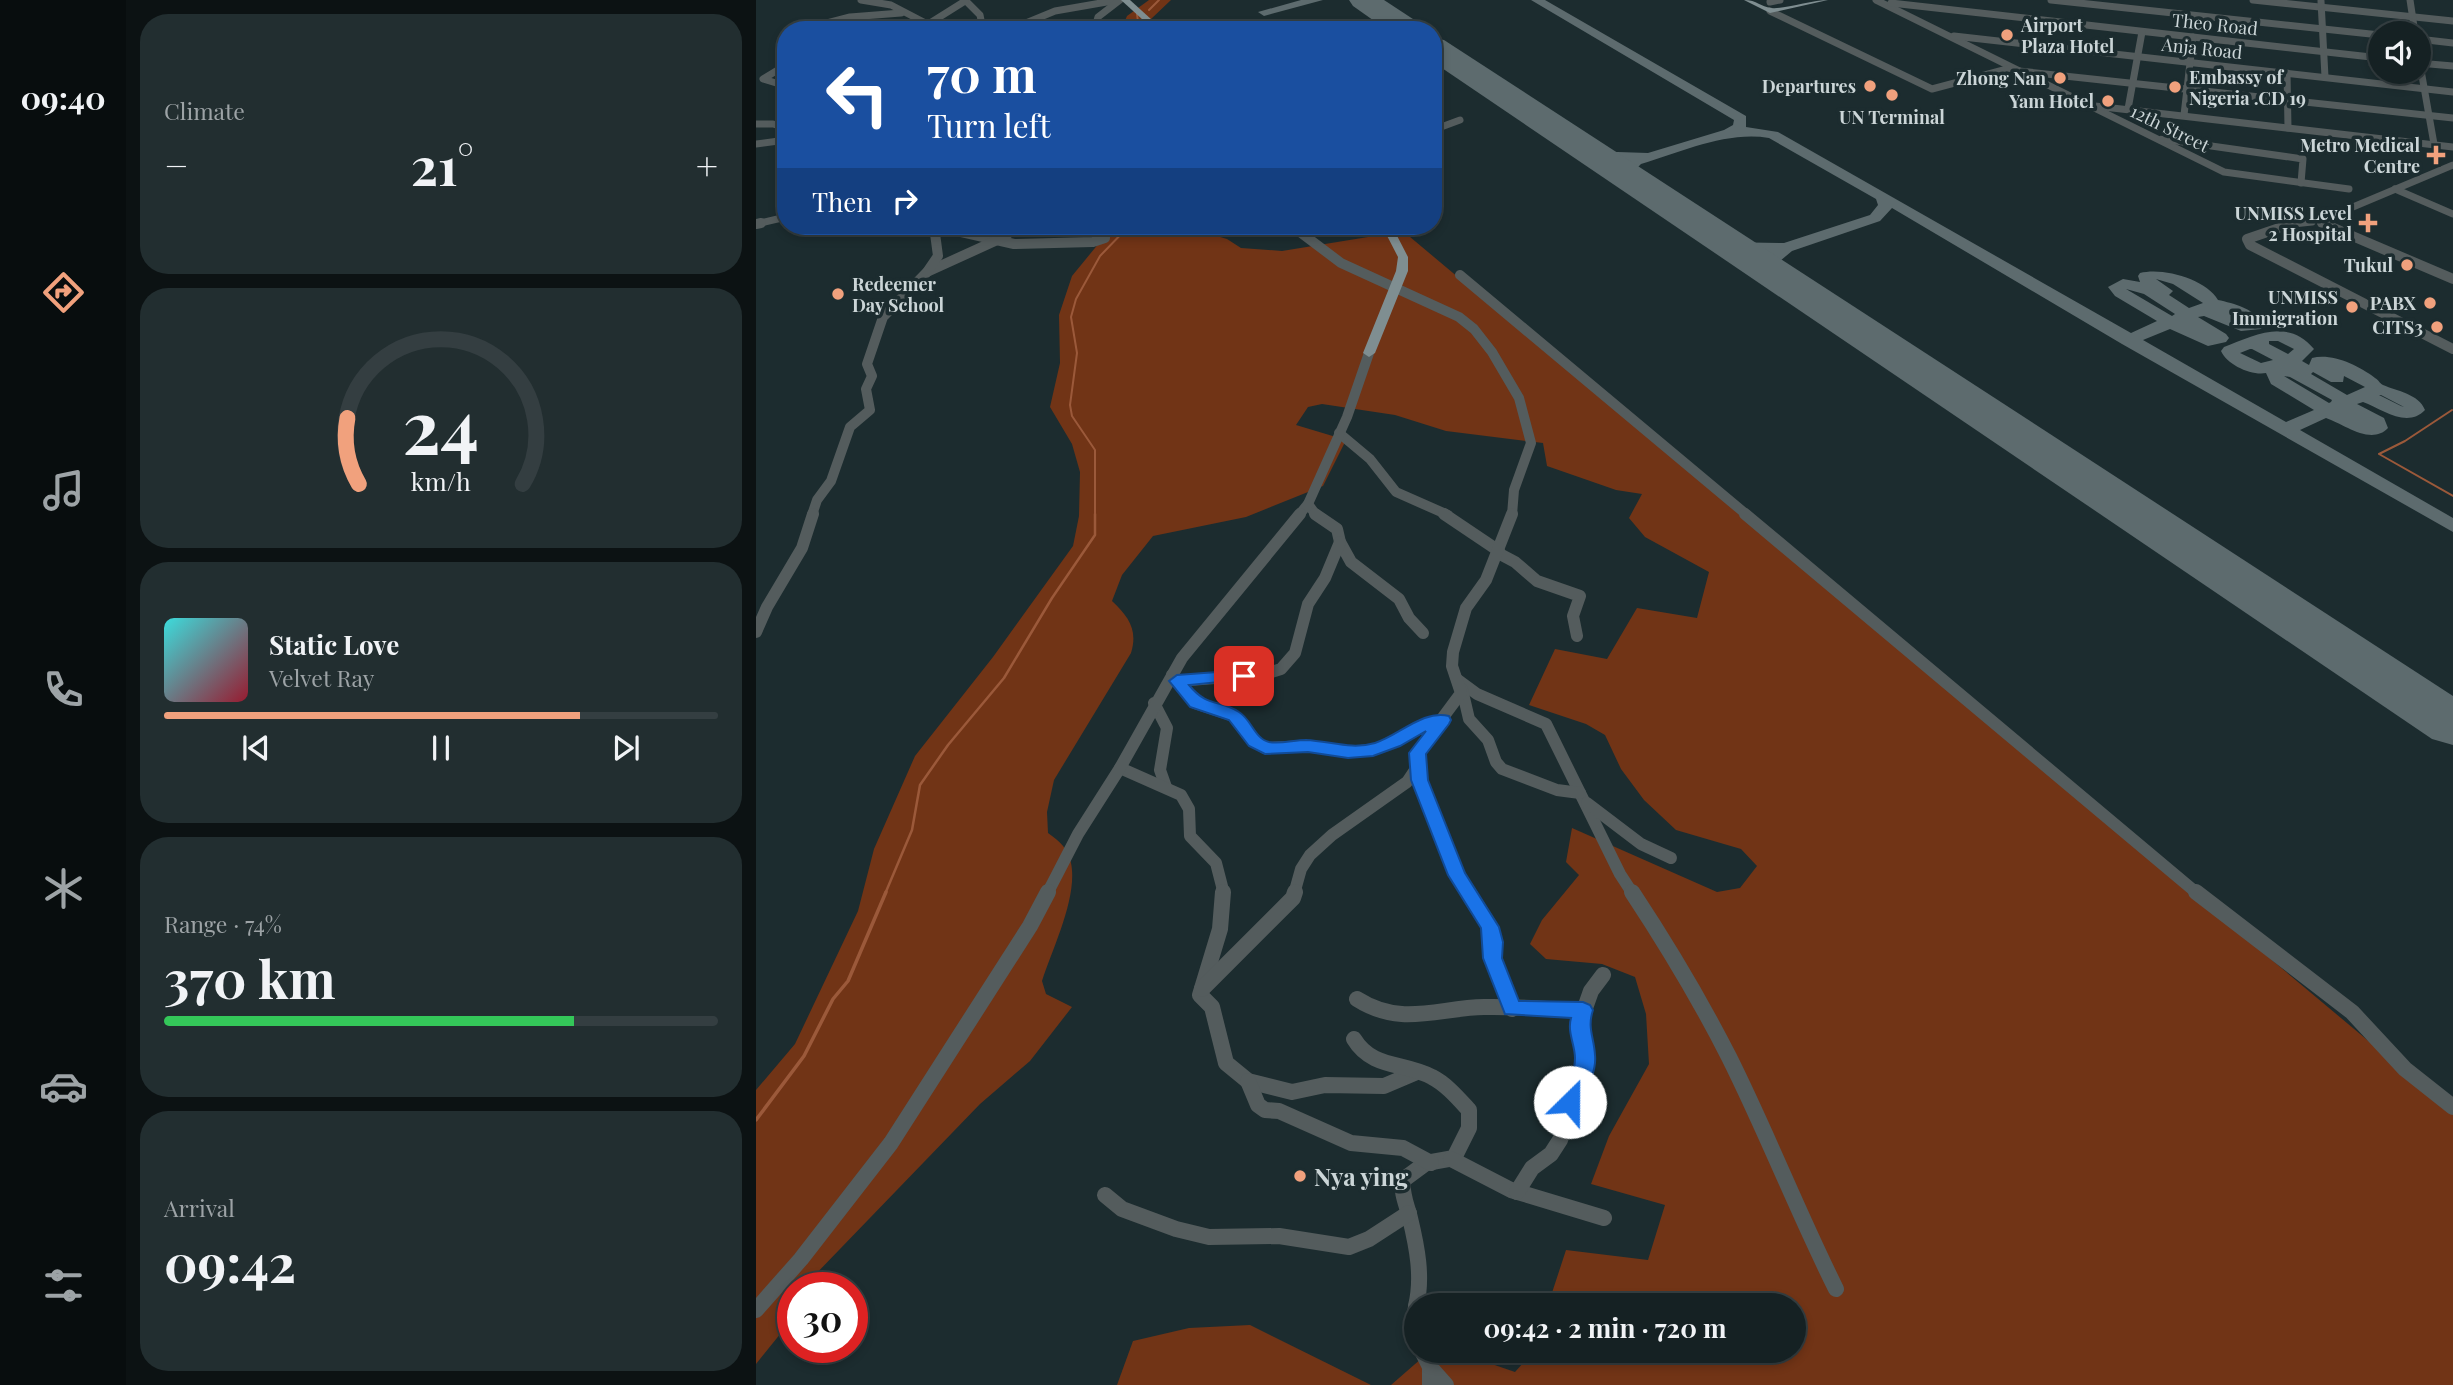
<!DOCTYPE html>
<html lang="en">
<head>
<meta charset="utf-8">
<style>
	:root { --surface:#152123; --page:#222e30; --text:#f1f3f6; --muted:#9da3a6; --line:#343e41; --accent:#f1a17d }
	body { margin:0; font-family:"Playfair Display",serif; background:var(--page); color:var(--text); height:100vh; display:flex; flex-direction:column; font-size:26px; white-space:nowrap }
	* { box-sizing:border-box; margin:0 }
	p { font-size:23px; color:var(--muted) }
	.icon { flex:none; width:38px; height:38px; fill:none; stroke:currentColor; stroke-width:2; stroke-linecap:round; stroke-linejoin:round }
	.map { position:relative; flex:1; overflow:hidden }
	.sheet { display:flex; flex-direction:column; gap:14px; padding:14px; background:#0c1213; width:630px }
	.sheet>* { flex:none }
	.guide { position:absolute; left:21px; top:21px; width:665px; height:214px; border-radius:28px; box-shadow:0 4px 10px #0003,0 0 0 2px var(--line); background:#1a4fa0; color:#fff; overflow:hidden }
	.tools { position:absolute; left:1612px; top:21px; display:grid; gap:14px }
	.tools a { display:grid; place-items:center; width:63px; height:63px; border-radius:50%; background:var(--surface); box-shadow:0 4px 10px #0003,0 0 0 2px var(--line); font-size:35px }
	.speed { position:absolute; left:21px; top:1272px; display:flex; gap:14px; font-size:35px; font-weight:700; text-align:center }
	.speed>* { display:grid; place-content:center; width:91px; height:91px; border-radius:50%; background:var(--surface); box-shadow:0 4px 10px #0003,0 0 0 2px var(--line); line-height:1 }
	.speed .limit { border:10px solid #d22; background:#fff; color:#111 }
	.pin { position:absolute; display:grid; place-items:center; width:60px; height:60px; color:#fff; margin:-30px; border-radius:14px; box-shadow:0 4px 10px #0006 }
	.me { position:absolute; width:77px; margin:-38px; rotate:23deg; stroke-linejoin:round; filter:drop-shadow(0 0 5px #0008) }
	.turn { display:flex; align-items:center; gap:24px; height:147px; padding:0 35px; font-size:32px }
	.turn .icon { width:91px; height:91px; stroke-width:2.5 }
	.turn b { display:block; font-size:49px; line-height:60px }
	.then { display:flex; align-items:center; height:66px; padding:0 35px; background:#0003; gap:14px; font-size:26px }
	.big { font-size:52px; font-weight:700; line-height:1.1 }
	.sheet .card { flex:1; display:flex; flex-direction:column; justify-content:center; gap:10px; min-width:0; padding:0 24px; border-radius:28px; background:var(--page) }
	.sheet .dial { align-items:center; gap:0 }
	.dial svg { height:182px; overflow:visible; fill:none; stroke:var(--line); stroke-width:7; stroke-linecap:round; text-anchor:middle }
	.dial text { fill:var(--text); stroke:none }
	.song { display:flex; align-items:center; gap:21px }
	.cover { width:84px; height:84px; border-radius:10px; background:linear-gradient(135deg,hsl(180 70% 55%),hsl(350 70% 35%)) }
	.played { height:7px; border-radius:4px; background:linear-gradient(90deg,var(--accent) 75%,var(--line) 75%) }
	.keys { display:flex; justify-content:space-around; direction:ltr }
	.heat { display:flex; justify-content:space-between; align-items:center; font-size:38px; direction:ltr }
	.charge { height:10px; border-radius:5px; background:linear-gradient(90deg,#34c759 74%,var(--line) 0) }
	.trip { position:absolute; left:648px; top:1293px; width:402px; height:70px; border-radius:35px; background:var(--surface); box-shadow:0 4px 10px #0003,0 0 0 2px var(--line); font-weight:700; line-height:70px; text-align:center }
	main { display:flex; flex:1; min-height:0 }
	.tabs { display:flex; flex-direction:column; width:126px; justify-content:space-around; align-items:center; background:#080d0e; color:var(--muted) }
	.tabs .icon { width:49px; height:49px }
	.tabs .selected { color:var(--accent) }
	.tabs b { font-size:32px; color:var(--text) }
	.map>svg:first-child { display:block }
</style>
</head>
<body>
<main>
<nav class="tabs">
<b>09:40</b>
<svg class="icon selected" aria-label="directions" viewBox="0 0 24 24"><path d="M12 3l9 9-9 9-9-9zM9 14v-3h6M13 9l2 2-2 2"/></svg>
<svg class="icon" aria-label="music" viewBox="0 0 24 24"><path d="M9 18V5l10-2v13"/><circle cx="6" cy="18" r="3"/><circle cx="16" cy="16" r="3"/></svg>
<svg class="icon" aria-label="phone" viewBox="0 0 24 24"><path d="M5 4h4l2 5-3 2q2 4 5 5l2-3 5 2v4C11 20 4 13 5 4z"/></svg>
<svg class="icon" aria-label="climate" viewBox="0 0 24 24"><path d="M12 3v18M4 7l16 10M4 17L20 7"/></svg>
<svg class="icon" aria-label="car" viewBox="0 0 24 24"><path d="M5 17H2v-5l4-1 3-4h7l3 4 3 1v5h-3M9 17h6M6 11h13"/><circle cx="7" cy="17" r="2"/><circle cx="17" cy="17" r="2"/></svg>
<svg class="icon" aria-label="filters" viewBox="0 0 24 24"><path d="M4 7h16M4 17h16"/><circle cx="9" cy="7" r="2"/><circle cx="15" cy="17" r="2"/></svg>
</nav>
<section class="sheet">
<div class="card"><p>Climate</p>
<div class="heat"><a>−</a><b class="big">21°</b><a>+</a></div>
</div>
<div class="card dial"><svg viewBox="0 0 100 80">
<path d="M14 69A42 42 0 1 1 86 69"/>
<path d="M14 69A42 42 0 0 1 9 40" stroke="#f1a17d"/>
<text x="50" y="56" font-size="32" font-weight="700">24</text>
<text x="50" y="72" font-size="11">km/h</text>
</svg></div>
<div class="card">
<div class="song"><i class="cover"></i><div><b>Static Love</b><p>Velvet Ray</p></div></div>
<div class="played"></div>
<div class="keys"><svg class="icon" aria-label="previous" viewBox="0 0 24 24"><path d="M18 5L8 12l10 7zM5 5v14"/></svg><svg class="icon" aria-label="pause" viewBox="0 0 24 24"><path d="M8 5v14M16 5v14"/></svg><svg class="icon" aria-label="next" viewBox="0 0 24 24"><path d="M6 5l10 7-10 7zM19 5v14"/></svg></div>
</div>
<div class="card"><p>Range · 74%</p><b class="big">370 km</b><div class="charge"></div></div>
<div class="card"><p>Arrival</p><b class="big">09:42</b></div>
</section>
<div class="map">
<svg width="1697" height="1385" viewBox="0 0 1697 1385">
	<rect width="100%" height="100%" fill="#1c2c2f"/>
	<g fill="#713416">
		<polygon points="393,0 415,0 395,19 407,30 365,30 371,16"/>
		<path d="M357,226H444L447,232L471,239L485,248L526,251L612,237L622,228L621,226H641L1697,1112V1385H635L674,1351H698L759,1372L778,1351H1038V1306L792,1305L810,1250L892,1260L909,1205L835,1184L853,1136L893,1064L890,1014L879,977L846,964L790,959L774,944L786,920L823,875L810,862L816,828L961,892L984,888L1001,866L985,849L920,830L888,800L865,769L849,735L830,724L773,705L799,649L851,659L881,608L941,618L953,572L889,537L873,518L886,494L860,490L791,466L787,443L690,431L639,415L566,404L552,407L540,425L590,440L567,486L490,517L397,536L366,575L356,601C373,617 382,630 375,653L298,780L291,812L292,833C303,841 313,849 315,863C322,897 297,947 286,981L290,994L316,1007L274,1061L224,1104L56,1278L50,1288H37V1312L25,1333L0,1364V1090L39,1044L102,911L118,849L159,756L237,657L317,546L323,516L324,472L316,444L294,407L304,363L303,315L316,276Z"/>
		<polygon points="494,1325 615,1385 361,1385 377,1341 433,1328"/>
	</g>
	<g fill="none" stroke-linecap="round" stroke-linejoin="round">
		<g stroke="#9b593a" stroke-width="2">
			<polyline points="393,10 403,0"/>
			<polyline points="376,30 382,22 381,14"/>
			<polyline points="1696,410 1649,441 1623,454 1697,496"/>
			<polyline points="339,515 339,450 316,416 314,405 321,353 315,317 320,299 344,256 373,226"/>
		</g>
		<polyline stroke="#9b593a" stroke-width="2.5" points="129,894 156,830 164,785 192,745 248,678 296,598 339,535 339,514"/>
		<polyline stroke="#9b593a" stroke-width="3.5" points="0,1120 48,1056 77,999 92,981 130,892"/>
		<g fill="#5d6b6e" fill-rule="evenodd">
			<polygon points="545,0 567,0 508,16 502,12"/>
			<polygon points="604,0 616,0 616,1 610,5"/>
			<path d="M775,0H789L990,116V127L1022,132L1375,333L1401,321L1359,296L1352,287L1367,279L1384,282L1382,276L1384,273C1407,267 1450,279 1462,300C1477,303 1502,310 1507,325L1505,329L1485,331L1448,316L1442,317L1470,334L1473,338L1470,342L1452,346L1414,329L1387,340L1530,422L1558,410L1515,384L1510,373C1496,376 1471,365 1465,351L1468,347C1497,336 1532,317 1558,349L1546,361L1553,365L1556,358C1576,353 1602,365 1619,378C1624,381 1622,382 1627,385C1641,391 1663,394 1669,410C1651,429 1626,409 1607,402L1601,404L1628,418L1632,428C1615,446 1588,424 1570,418L1544,430L1697,518V532L1366,344L1136,208L1124,221L1036,251L1024,261L1027,275L1025,278H1013L1008,270V259L1013,253L972,250L964,245L966,242L1028,243L1114,215L1122,205L1120,199L1013,138C970,131 926,152 885,164L879,170L877,180H867L865,169L871,162L831,157V151L892,153L968,130L977,125L978,120ZM1400,279L1417,284L1447,303L1433,308L1413,295L1417,291ZM1370,289L1388,294L1419,314L1416,316ZM1513,341H1522L1538,349L1532,354L1513,344ZM1494,349H1496L1517,360L1505,363L1484,353ZM1557,372L1575,382H1587L1588,376L1609,387L1591,395L1555,374ZM1528,376L1534,377L1576,400L1575,402L1573,403ZM1623,395H1625L1648,407L1645,406Z"/>
		</g>
		<g fill="#5d6b6e" fill-rule="evenodd">
			<polygon points="593,0 628,0 663,23 667,30 631,30 597,6"/>
			<polygon points="677,38 688,40 1697,696 1697,745 1676,739 677,62"/>
		</g>
		<g stroke="#545c5d" stroke-width="7">
			<polyline points="105,0 135,5 183,30"/>
			<polyline points="209,0 224,15 227,30"/>
			<polyline points="1120,0 1468,172 1593,189"/>
			<polyline points="1295,0 1624,35"/>
			<polyline points="1497,0 1697,21"/>
			<polyline points="1654,0 1659,33"/>
			<polyline points="1565,1 1569,77"/>
			<polyline points="1014,2 1024,0"/>
			<polyline points="1135,3 1624,58"/>
			<polyline points="1014,11 1176,89 1255,68"/>
			<polyline points="174,23 209,1"/>
			<polyline points="48,29 94,17 145,13"/>
			<polyline points="253,30 299,11 362,0"/>
			<polyline points="338,30 342,17 364,0"/>
			<polyline points="1198,36 1697,92"/>
			<polyline points="1662,39 1697,43"/>
			<polyline points="1662,53 1678,144"/>
			<polyline points="1662,63 1697,66"/>
			<polyline points="30,65 7,79 30,86"/>
			<polyline points="1263,71 1697,118"/>
			<polyline points="1531,73 1532,128"/>
			<polyline points="1339,106 1697,147"/>
			<polyline points="1372,109 1386,32"/>
			<polyline points="1428,115 1437,37"/>
			<polyline points="0,124 17,124 30,128"/>
			<polyline points="677,130 704,120"/>
			<polyline points="1406,139 1547,159 1545,183"/>
			<polyline points="0,144 30,140"/>
			<polyline points="1639,189 1697,214"/>
			<polyline points="1566,220 1697,165"/>
			<polyline points="1566,223 1570,225"/>
			<polyline points="0,224 30,217"/>
			<polyline points="1528,225 1556,222"/>
		</g>
		<g stroke="#545c5d" stroke-width="10">
			<polyline points="1538,223 1491,239 1494,245 1697,349"/>
			<polyline points="1566,223 1697,279"/>
			<polyline points="0,224 5,223"/>
			<polyline points="179,226 258,244 337,242 349,238"/>
			<polyline points="455,226 455,232"/>
			<polyline points="536,226 585,263 703,317 718,329 736,352 763,398 775,443 758,490 756,515"/>
			<polyline points="469,227 476,226"/>
			<polyline points="171,272 250,236 259,226"/>
			<polyline points="704,275 991,515"/>
			<polyline points="583,433 614,459 640,492 692,515"/>
			<polyline points="552,504 560,515"/>
			<polyline points="56,515 61,500 75,481 94,427 114,410 110,389 116,376 111,364 127,317 171,272 182,256 178,226"/>
			<polyline points="543,515 552,504 591,417 613,353"/>
		</g>
		<g stroke="#545c5d" stroke-width="12">
			<polyline points="559,514 581,529 584,542 595,562 643,599 653,618 667,633"/>
			<polyline points="688,514 743,551"/>
			<polyline points="989,514 1442,894"/>
			<polyline points="742,553 759,562 781,581 824,596 817,616 821,636"/>
			<polyline points="0,632 11,607 46,548 57,514"/>
			<polyline points="416,675 439,703 478,716 499,742 509,748 552,746 592,752 617,750 638,742 667,725 687,720"/>
			<polyline points="702,680 721,694 790,724 864,874 877,894"/>
			<polyline points="421,681 509,674 525,669 539,653 552,604 569,578 584,542"/>
			<polyline points="706,689 713,719 732,740 740,762 746,769 801,790 824,793"/>
			<polyline points="398,703 411,728 404,770 410,787"/>
			<polyline points="662,764 664,780 701,875 713,894"/>
			<polyline points="364,768 425,795 433,809 434,836 460,863 468,894"/>
			<polyline points="831,803 885,844 915,858"/>
			<polyline points="291,894 322,834 364,768 426,658 544,514"/>
			<polyline points="538,894 545,869 554,855 576,835 651,782 661,767 662,751 705,693 696,666 697,652 710,608 730,580 756,514"/>
		</g>
		<g stroke="#545c5d" stroke-width="16">
			<polyline points="467,892 464,929 444,995 456,1007 470,1063 492,1081 536,1092 569,1085 628,1086 661,1072"/>
			<polyline points="712,892 734,927 737,958 756,1009"/>
			<path d="M876,892C911,945 944,1000 973,1057C1011,1133 1042,1213 1080,1289"/>
			<polyline points="1440,892 1596,1012 1649,1069 1697,1107"/>
			<polyline points="446,989 537,898 539,892"/>
			<path d="M601,999C645,1027 681,1008 728,1007C761,1006 794,1010 827,1010"/>
			<path d="M598,1039C616,1069 648,1062 676,1077C690,1084 702,1098 713,1110V1128L698,1158L670,1163L647,1180C645,1194 651,1205 654,1218C661,1247 667,1277 660,1306"/>
			<polyline points="492,1081 502,1105 509,1110 523,1111 595,1143 647,1148 675,1163"/>
			<polyline points="695,1159 755,1190 848,1218"/>
			<polyline points="761,1192 776,1168 795,1154 804,1140 828,1070 829,1056 823,1025 835,991 847,975"/>
			<polyline points="349,1195 366,1209 420,1229 453,1237 523,1236 593,1247 613,1239 653,1213"/>
			<polyline points="660,1307 657,1325 660,1333"/>
			<polyline points="0,1310 45,1259 135,1143 274,926 292,892"/>
			<polyline points="666,1351 674,1367 674,1385"/>
			<polyline points="674,1367 690,1385"/>
		</g>
		<g fill="#7f8e91" fill-rule="evenodd">
			<polygon points="365,0 374,0 407,30 398,30"/>
			<path d="M988,0C1001,0 1005,7 1015,8C1025,10 1056,0 1072,0L1014,13Z"/>
			<polygon points="626,226 636,226 652,257 652,271 619,353 613,357 607,353 640,271 642,257"/>
		</g>
	</g>
	<path fill="#1a73e8" stroke="#114b97" stroke-width="2" d="M488,670L496,676L493,679L433,685C452,708 463,699 483,712C495,719 499,739 513,742C525,744 538,740 550,740C574,741 595,750 619,743C642,736 668,709 693,716L695,720L693,724L670,754L672,780L709,873L743,927L747,942L746,958L763,1001L827,1002L834,1005L837,1010C831,1028 838,1037 839,1055C841,1072 829,1093 822,1109L814,1111L807,1109L804,1102C810,1089 819,1074 819,1058C819,1045 811,1032 815,1018L749,1014L727,958L725,928L692,875L655,780L653,753L670,731L644,746L617,756L592,758L552,752L509,754L493,746L473,720L434,707L413,681L421,675Z"/>
	<g fill="#f1a17d" stroke="#1c2c2f" stroke-width="2.5">
		<circle cx="1251" cy="35" r="7"/>
		<circle cx="1304" cy="78" r="7"/>
		<circle cx="1114" cy="86" r="7"/>
		<circle cx="1419" cy="87" r="7"/>
		<circle cx="1136" cy="95" r="7"/>
		<circle cx="1352" cy="101" r="7"/>
		<path d="M1676.5 144.5h7v7h7v7h-7v7h-7v-7h-7v-7h7z"/>
		<path d="M1608.5 212.5h7v7h7v7h-7v7h-7v-7h-7v-7h7z"/>
		<circle cx="1651" cy="265" r="7"/>
		<circle cx="82" cy="294" r="7"/>
		<circle cx="1674" cy="303" r="7"/>
		<circle cx="1596" cy="307" r="7"/>
		<circle cx="1681" cy="327" r="7"/>
		<circle cx="544" cy="1176" r="7"/>
	</g>
	<g text-anchor="middle" dominant-baseline="central" stroke-width="7" stroke-linejoin="round" paint-order="stroke">
		<g font-size="18" fill="#cbd5d7" stroke="#1c2c2f">
			<text transform="translate(1459 24) rotate(6)">Theo Road</text>
			<text transform="translate(1446 48) rotate(6)">Anja Road</text>
			<text transform="translate(1414 128) rotate(26)">12th Street</text>
		</g>
		<g font-size="18" font-weight="bold" fill="#cbd5d7" stroke="#1c2c2f" text-anchor="end">
			<text x="1265" y="25" text-anchor="start">Airport<tspan x="1265" dy="21">Plaza Hotel</tspan></text>
			<text x="1433" y="77" text-anchor="start">Embassy of<tspan x="1433" dy="21">Nigeria .CD 19</tspan></text>
			<text x="1290" y="78">Zhong Nan</text>
			<text x="1100" y="86">Departures</text>
			<text x="1338" y="101">Yam Hotel</text>
			<text x="1136" y="117" text-anchor="middle">UN Terminal</text>
			<text x="1664" y="145">Metro Medical<tspan x="1664" dy="21">Centre</tspan></text>
			<text x="1596" y="213">UNMISS Level<tspan x="1596" dy="21">2 Hospital</tspan></text>
			<text x="1637" y="265">Tukul</text>
			<text x="96" y="284" text-anchor="start">Redeemer<tspan x="96" dy="21">Day School</tspan></text>
			<text x="1582" y="297">UNMISS<tspan x="1582" dy="21">Immigration</tspan></text>
			<text x="1660" y="303">PABX</text>
			<text x="1667" y="327">CITS3</text>
		</g>
		<g font-size="24" font-weight="bold" fill="#cbd5d7" stroke="#1c2c2f" text-anchor="start">
			<text x="558" y="1176">Nya ying</text>
		</g>
	</g>
</svg>
<div class="tools">
<a><svg class="icon" aria-label="sound" viewBox="0 0 24 24"><path d="M4 9h4l5-4v14l-5-4H4zM17 9q2 3 0 6"/></svg></a>
</div>
<div class="speed"><div class="limit">30</div></div>
<div class="pin" style="left:488px;top:676px;background:#d93025"><svg class="icon" aria-label="arrive" viewBox="0 0 24 24"><path d="M6 21V4h12l-3 4 3 4H6"/></svg></div>
<svg class="me" style="left:814px;top:1102px" viewBox="-20 -20 40 40"><circle r="19" fill="#fff"/><path d="M0-13L10 11 0 6-10 11z" fill="#1a73e8"/></svg>
<div class="trip">09:42 · 2 min · 720 m</div>
<div class="guide">
<div class="turn"><svg class="icon" aria-label="left" viewBox="0 0 24 24"><path d="M17 20v-9H6M10 6l-5 5 5 5"/></svg><div><b>70 m</b>Turn left</div></div>
<div class="then">Then<svg class="icon" aria-label="right" viewBox="0 0 24 24"><path d="M7 20v-9h11M14 6l5 5-5 5"/></svg></div>
</div>
</div>
</main>
</body>
</html>
